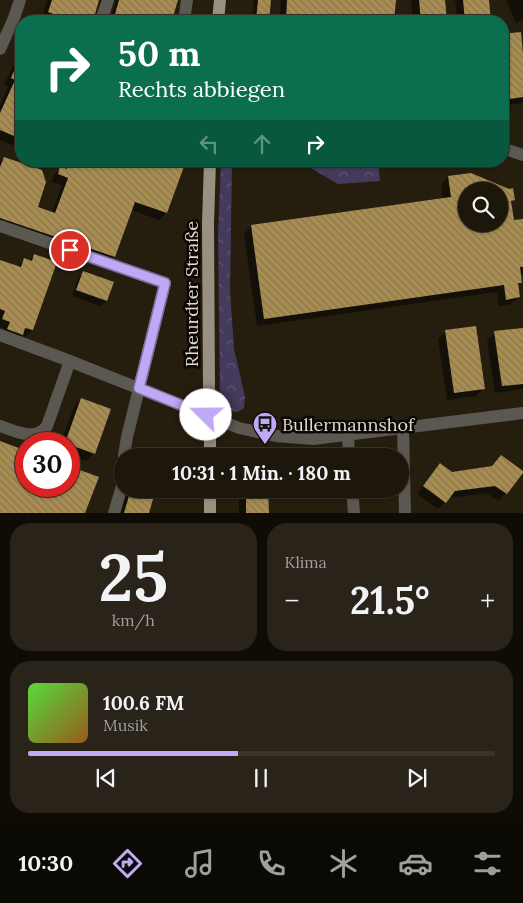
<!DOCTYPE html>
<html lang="de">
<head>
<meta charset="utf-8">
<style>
	:root { --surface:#1c160b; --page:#292319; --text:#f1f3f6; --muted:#a09f9d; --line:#3a352c; --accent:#bfa9f4 }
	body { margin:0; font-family:Lora,serif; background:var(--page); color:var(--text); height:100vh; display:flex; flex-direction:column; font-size:19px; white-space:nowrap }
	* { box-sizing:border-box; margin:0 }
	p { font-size:16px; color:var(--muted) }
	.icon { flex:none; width:28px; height:28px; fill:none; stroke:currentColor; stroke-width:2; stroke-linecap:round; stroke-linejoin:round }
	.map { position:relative; height:513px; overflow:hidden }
	.side { display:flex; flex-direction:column; gap:10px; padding:10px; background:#0f0c06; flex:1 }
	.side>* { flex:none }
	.guide { position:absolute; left:15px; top:15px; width:494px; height:152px; border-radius:20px; box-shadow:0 1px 4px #0004,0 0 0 1px var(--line); background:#0b6e4f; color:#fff; overflow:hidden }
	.buttons { position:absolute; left:458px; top:182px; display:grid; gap:10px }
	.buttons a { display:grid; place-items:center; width:50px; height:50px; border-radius:50%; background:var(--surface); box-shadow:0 1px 4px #0004,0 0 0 1px var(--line); font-size:25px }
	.speed { position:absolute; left:15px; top:432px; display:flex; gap:10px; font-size:25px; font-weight:700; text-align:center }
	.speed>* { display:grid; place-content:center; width:65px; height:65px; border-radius:50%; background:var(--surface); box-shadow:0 1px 4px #0004,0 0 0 1px var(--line); line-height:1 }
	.speed .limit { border:8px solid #d22; background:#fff; color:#111 }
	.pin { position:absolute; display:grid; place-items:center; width:42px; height:42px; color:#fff; margin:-21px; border:2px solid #fff; border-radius:50%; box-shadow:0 1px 5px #0007 }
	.me { position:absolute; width:55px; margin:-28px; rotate:292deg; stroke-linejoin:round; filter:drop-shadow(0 0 4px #0008) }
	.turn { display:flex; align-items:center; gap:18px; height:105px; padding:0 20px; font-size:22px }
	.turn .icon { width:65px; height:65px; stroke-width:2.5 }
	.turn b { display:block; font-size:35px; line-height:42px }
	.lanes { display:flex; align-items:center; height:48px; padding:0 20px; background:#0003; justify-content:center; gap:25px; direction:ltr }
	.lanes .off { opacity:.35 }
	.big { font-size:38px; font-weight:700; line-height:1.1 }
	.side .card { flex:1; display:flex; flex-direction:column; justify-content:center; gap:8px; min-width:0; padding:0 18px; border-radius:20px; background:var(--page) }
	.side .dial { align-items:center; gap:0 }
	.dial b { font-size:65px; line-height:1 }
	.song { display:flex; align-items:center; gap:15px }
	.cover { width:60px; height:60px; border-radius:8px; background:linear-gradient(135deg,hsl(110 70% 55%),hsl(30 70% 35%)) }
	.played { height:5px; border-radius:2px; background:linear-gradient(90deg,var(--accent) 45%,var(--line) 45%) }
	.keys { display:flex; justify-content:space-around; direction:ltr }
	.heat { display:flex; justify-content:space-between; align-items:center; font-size:28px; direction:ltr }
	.side .tiles { flex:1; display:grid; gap:10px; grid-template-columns:1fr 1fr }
	.card:last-child { grid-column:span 2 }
	.trip { position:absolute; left:114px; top:448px; width:295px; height:50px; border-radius:25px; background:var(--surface); box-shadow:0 1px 4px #0004,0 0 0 1px var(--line); font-weight:700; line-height:50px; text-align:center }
	.menu { display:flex; height:80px; justify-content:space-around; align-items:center; background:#0b0904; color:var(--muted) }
	.menu .icon { width:35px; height:35px }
	.menu .active { color:var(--accent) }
	.menu b { font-size:22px; color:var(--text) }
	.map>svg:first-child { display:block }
</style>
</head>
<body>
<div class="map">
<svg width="523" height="513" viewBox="0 0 523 513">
	<defs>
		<pattern id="forest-crowns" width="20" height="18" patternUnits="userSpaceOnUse" patternTransform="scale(1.25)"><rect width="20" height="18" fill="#443a5b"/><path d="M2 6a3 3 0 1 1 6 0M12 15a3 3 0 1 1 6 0" fill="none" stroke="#5f5672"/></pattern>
		<pattern id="building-back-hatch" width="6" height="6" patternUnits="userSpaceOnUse" patternTransform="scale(1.25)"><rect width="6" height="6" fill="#a88d53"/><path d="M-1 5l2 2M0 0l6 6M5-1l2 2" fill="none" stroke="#8a764d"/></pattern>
	</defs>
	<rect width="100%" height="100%" fill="#251e0f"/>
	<g fill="url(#forest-crowns)">
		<polygon points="221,161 232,161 230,291 234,349 245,397 244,408 238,412 230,411 223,403 220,392 218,235"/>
		<polygon points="299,161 378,161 380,181 338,184"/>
	</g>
	<g fill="#0007" fill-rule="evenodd">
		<polygon points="47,0 98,0 92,18 92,21 46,21 41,20"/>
		<polygon points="116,0 176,0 171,20 169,21 110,21"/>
		<polygon points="254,0 270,0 268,21 252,21"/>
		<polygon points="281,0 394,0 393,21 279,21"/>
		<polygon points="411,0 444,0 446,21 413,21"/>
		<polygon points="455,0 488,0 490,21 458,21"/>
		<polygon points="506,0 523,0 523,20 516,23"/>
		<polygon points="502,36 523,65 523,103 502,106"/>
		<polygon points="21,53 21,149 0,140 0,106 8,87 4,85 17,58"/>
		<polygon points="4,158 36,207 52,213 62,185 51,182 54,175 61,168 63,169 66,161 185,161 166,213 159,220 131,210 114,256 107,264 0,227 0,162"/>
		<polygon points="327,161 356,161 353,164 330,162"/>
		<path d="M471,174L509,190L514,200L510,204L513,221L523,220V273H520L521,282L517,286L519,297L511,304L499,306L497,292L257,326L244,234L251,226L443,199L441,185L448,177ZM466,191H499V224H466Z"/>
		<polygon points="35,255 32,330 25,337 21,335 15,341 1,336 4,329 0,327 0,261 17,267 24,260 28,262"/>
		<polygon points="84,273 113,283 106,301 100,306 72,296 78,278"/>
		<polygon points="523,329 523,389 495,393 487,340 495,333"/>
		<polygon points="446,332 484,388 476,396 447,400 438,339"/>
		<polygon points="81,399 94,453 86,461 69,455 69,444 60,444 74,407"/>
		<polygon points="0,443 26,452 26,486 69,486 69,467 97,477 84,513 0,513"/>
		<polygon points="501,456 522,472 506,493 498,501 487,493 448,498 438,509 417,494 433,472 440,465 451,473 491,467"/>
		<polygon points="127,489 154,489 148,513 121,513"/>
		<polygon points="239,489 277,489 274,492 267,492 267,513 239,513"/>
	</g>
	<g fill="url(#building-back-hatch)" fill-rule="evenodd">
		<polygon points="52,0 99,0 93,21 79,21 71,19 71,21 60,21 61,19 55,18 56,15 48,12"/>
		<polygon points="119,0 178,0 172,20 154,15 152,21 113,21"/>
		<polygon points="258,0 271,0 269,21 256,21"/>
		<polygon points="287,0 396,0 394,21 286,21"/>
		<polygon points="419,0 445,0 447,21 421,21"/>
		<polygon points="463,0 489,0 491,21 465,21"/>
		<polygon points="521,32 523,54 523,97 502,100 502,34"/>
		<polygon points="21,54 21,139 0,130 0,113 15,80 11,78"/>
		<polygon points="4,157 42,170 46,182 38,207 55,213 68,178 58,174 60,166 67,169 69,161 186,161 167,213 135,202 115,257 0,218 0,167"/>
		<path d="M471,173L509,189L513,188L515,200L511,201L514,220L523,219V267H520L522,283H518L520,297L506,300L504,285L264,319L251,225L451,197L448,176ZM466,191H499V224H466Z"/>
		<polygon points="34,254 57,262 33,330 25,328 23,335 7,329 10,322 2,319 5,311 0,309 0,260 21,267 24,258 32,261"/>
		<polygon points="83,271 114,282 107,301 76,290"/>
		<polygon points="476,326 485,389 454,393 445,330"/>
		<polygon points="523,328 523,384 502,386 494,331"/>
		<polygon points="81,398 111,409 95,454 65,443"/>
		<polygon points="0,441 24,450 17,470 26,474 26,486 69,486 69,466 99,477 85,513 0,513"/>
		<polygon points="501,455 523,471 523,473 507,494 495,486 455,491 446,503 423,486 440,463 452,472 492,466"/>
		<polygon points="131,489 156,489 149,513 124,513"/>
		<polygon points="246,489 268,489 269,513 246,513"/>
	</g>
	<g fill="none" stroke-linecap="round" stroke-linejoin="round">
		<g stroke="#5b5851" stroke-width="12">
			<polyline points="101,21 108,0"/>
			<polyline points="184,21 187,0"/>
			<polyline points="0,49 14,18 20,0"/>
			<polyline points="502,148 523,155"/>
			<polyline points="0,226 165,283 127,437 124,456"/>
			<polyline points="0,335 62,358 239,428 276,436 313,439 523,413"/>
			<path d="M0,426C15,431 36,442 47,426L70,361"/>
			<polyline points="403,428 405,513"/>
			<polyline points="348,435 349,456"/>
			<polyline points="352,489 354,513"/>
			<polyline points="114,513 122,486"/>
		</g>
		<g stroke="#989182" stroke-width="12">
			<polyline points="218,21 220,0"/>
			<polyline points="209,392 208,223 210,161"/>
			<polyline points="210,456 210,438"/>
			<polyline points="210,513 210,489"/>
		</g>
		<polyline stroke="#989182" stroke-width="12" points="209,392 210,438"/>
	</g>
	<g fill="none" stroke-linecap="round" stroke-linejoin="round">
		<defs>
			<polyline id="route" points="70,250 165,283 139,388 206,415"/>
		</defs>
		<use href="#route" stroke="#7c6e9f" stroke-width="12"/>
		<use href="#route" stroke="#bfa9f4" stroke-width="9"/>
	</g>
	<defs>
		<symbol id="bus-pin" viewBox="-11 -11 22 30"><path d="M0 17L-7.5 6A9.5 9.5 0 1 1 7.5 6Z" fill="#bfa9f4" stroke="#0b0804"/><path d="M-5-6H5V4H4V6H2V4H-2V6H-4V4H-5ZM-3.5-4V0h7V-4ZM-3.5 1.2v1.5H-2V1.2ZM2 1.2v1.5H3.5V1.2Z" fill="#111"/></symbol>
	</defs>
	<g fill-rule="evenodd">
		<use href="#bus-pin" x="251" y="410" width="28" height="38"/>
	</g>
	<g text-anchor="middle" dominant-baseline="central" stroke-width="5" stroke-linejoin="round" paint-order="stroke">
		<g font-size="18" fill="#dfdbd1" stroke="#0b0804">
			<text transform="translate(191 294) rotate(-90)">Rheurdter Straße</text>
		</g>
		<g font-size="18" fill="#dfdbd1" stroke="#0b0804" text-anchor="start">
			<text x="282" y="424">Bullermannshof</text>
		</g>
	</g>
</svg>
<div class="buttons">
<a><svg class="icon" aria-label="search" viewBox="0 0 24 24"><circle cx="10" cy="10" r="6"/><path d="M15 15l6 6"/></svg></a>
</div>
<div class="speed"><div class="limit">30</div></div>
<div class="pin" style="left:70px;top:250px;background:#d93025"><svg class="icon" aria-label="arrive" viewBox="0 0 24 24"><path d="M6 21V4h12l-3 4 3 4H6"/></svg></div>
<svg class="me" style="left:206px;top:415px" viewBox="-20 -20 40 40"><circle r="19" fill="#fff"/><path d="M0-13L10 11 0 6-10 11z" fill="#bfa9f4"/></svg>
<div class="trip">10:31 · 1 Min. · 180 m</div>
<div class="guide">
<div class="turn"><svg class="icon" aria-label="right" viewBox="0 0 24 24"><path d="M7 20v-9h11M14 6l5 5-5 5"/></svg><div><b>50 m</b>Rechts abbiegen</div></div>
<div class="lanes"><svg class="icon off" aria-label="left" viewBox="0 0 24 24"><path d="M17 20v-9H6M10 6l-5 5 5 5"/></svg><svg class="icon off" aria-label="ahead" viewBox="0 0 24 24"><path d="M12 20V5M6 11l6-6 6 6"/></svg><svg class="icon" aria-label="right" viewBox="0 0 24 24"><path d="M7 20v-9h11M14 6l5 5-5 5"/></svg></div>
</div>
</div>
<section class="side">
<div class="tiles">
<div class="card dial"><b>25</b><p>km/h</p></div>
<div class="card"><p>Klima</p>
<div class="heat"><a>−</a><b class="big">21.5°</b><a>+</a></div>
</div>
<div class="card">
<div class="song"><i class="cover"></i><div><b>100.6 FM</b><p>Musik</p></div></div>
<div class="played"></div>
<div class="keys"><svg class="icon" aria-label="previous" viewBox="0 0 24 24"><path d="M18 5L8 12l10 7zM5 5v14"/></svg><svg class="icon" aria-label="pause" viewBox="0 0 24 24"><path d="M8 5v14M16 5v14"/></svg><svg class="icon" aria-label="next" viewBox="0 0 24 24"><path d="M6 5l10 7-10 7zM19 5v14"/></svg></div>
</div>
</div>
</section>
<nav class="menu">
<b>10:30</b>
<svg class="icon active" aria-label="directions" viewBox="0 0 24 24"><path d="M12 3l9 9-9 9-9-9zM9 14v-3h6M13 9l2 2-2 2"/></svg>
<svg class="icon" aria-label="music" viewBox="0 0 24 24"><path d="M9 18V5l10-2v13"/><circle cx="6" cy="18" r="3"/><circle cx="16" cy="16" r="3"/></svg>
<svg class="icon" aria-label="phone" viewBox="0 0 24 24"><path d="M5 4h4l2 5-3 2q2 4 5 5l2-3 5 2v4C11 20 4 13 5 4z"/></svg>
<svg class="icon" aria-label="climate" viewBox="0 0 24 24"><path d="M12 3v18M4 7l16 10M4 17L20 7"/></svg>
<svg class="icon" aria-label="car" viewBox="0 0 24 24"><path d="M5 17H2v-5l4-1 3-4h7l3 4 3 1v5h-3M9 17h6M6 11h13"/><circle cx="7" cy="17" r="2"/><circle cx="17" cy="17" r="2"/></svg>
<svg class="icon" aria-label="filters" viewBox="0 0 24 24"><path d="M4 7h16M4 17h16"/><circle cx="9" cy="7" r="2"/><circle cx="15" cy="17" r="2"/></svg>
</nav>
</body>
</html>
